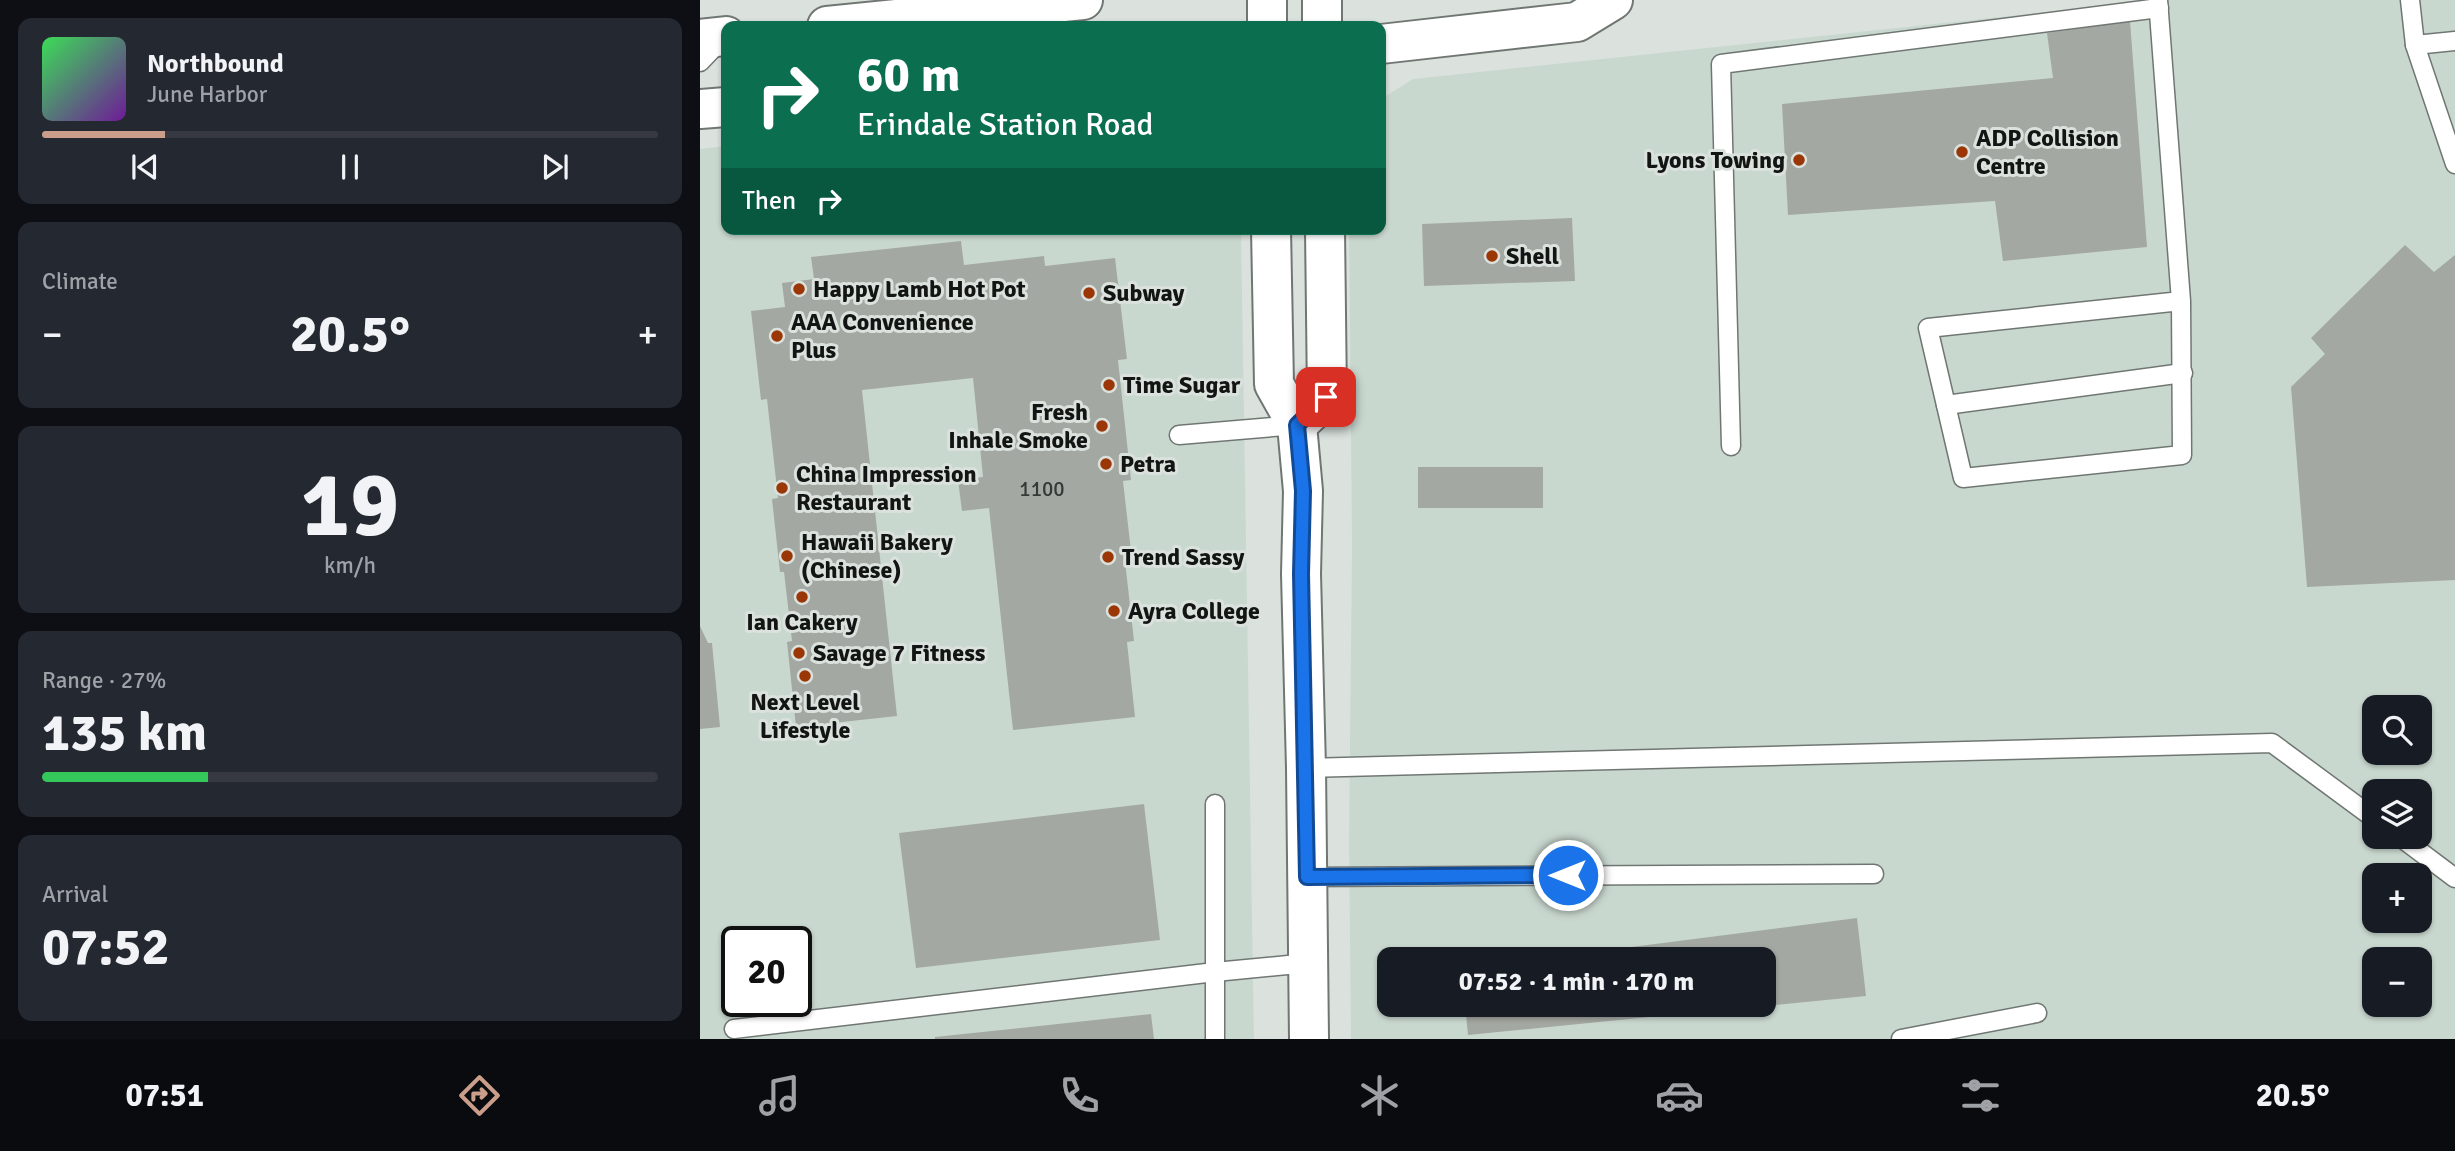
<!DOCTYPE html>
<html lang="en">
<head>
<meta charset="utf-8">
<style>
	:root { --surface:#171b24; --page:#242831; --text:#f1f3f6; --muted:#9ea1a6; --line:#363941; --accent:#ca9e8a }
	body { margin:0; font-family:Signika,sans-serif; background:var(--page); color:var(--text); height:100vh; display:flex; flex-direction:column; font-size:26px; white-space:nowrap }
	* { box-sizing:border-box; margin:0 }
	p { font-size:23px; color:var(--muted) }
	.icon { flex:none; width:38px; height:38px; fill:none; stroke:currentColor; stroke-width:2; stroke-linecap:round; stroke-linejoin:round }
	.map { position:relative; flex:1; overflow:hidden }
	.drawer { display:flex; flex-direction:column; gap:18px; padding:18px; background:#0d0f14; width:700px }
	.drawer>* { flex:none }
	.banner { position:absolute; left:21px; top:21px; width:665px; height:214px; border-radius:14px; box-shadow:0 2px 5px #0004; background:#0b6e4f; color:#fff; overflow:hidden }
	.buttons { position:absolute; left:1662px; top:695px; display:grid; gap:14px }
	.buttons a { display:grid; place-items:center; width:70px; height:70px; border-radius:14px; background:var(--surface); box-shadow:0 2px 5px #0004; font-size:35px }
	.speed { position:absolute; left:21px; top:926px; display:flex; gap:14px; font-size:35px; font-weight:700; text-align:center }
	.speed>* { display:grid; place-content:center; width:91px; height:91px; border-radius:50%; background:var(--surface); box-shadow:0 2px 5px #0004; line-height:1 }
	.speed .limit { border:4px solid #111; border-radius:10px; background:#fff; color:#111 }
	.pin { position:absolute; display:grid; place-items:center; width:60px; height:60px; color:#fff; margin:-30px; border-radius:14px; box-shadow:0 4px 10px #0006 }
	.me { position:absolute; width:77px; margin:-38px; rotate:270deg; stroke-linejoin:round; filter:drop-shadow(0 0 5px #0008) }
	.turn { display:flex; align-items:center; gap:24px; height:147px; padding:0 21px; font-size:32px }
	.turn .icon { width:91px; height:91px; stroke-width:2.5 }
	.turn b { display:block; font-size:49px; line-height:60px }
	.then { display:flex; align-items:center; height:66px; padding:0 21px; background:#0003; gap:14px; font-size:26px }
	.big { font-size:52px; font-weight:700; line-height:1.1 }
	.drawer .widget { flex:1; display:flex; flex-direction:column; justify-content:center; gap:10px; min-width:0; padding:0 24px; border-radius:14px; background:var(--page) }
	.drawer .dial { align-items:center; gap:0 }
	.dial b { font-size:91px; line-height:1 }
	.song { display:flex; align-items:center; gap:21px }
	.cover { width:84px; height:84px; border-radius:10px; background:linear-gradient(135deg,hsl(130 70% 55%),hsl(280 70% 35%)) }
	.played { height:7px; border-radius:4px; background:linear-gradient(90deg,var(--accent) 20%,var(--line) 20%) }
	.keys { display:flex; justify-content:space-around; direction:ltr }
	.heat { display:flex; justify-content:space-between; align-items:center; font-size:38px; direction:ltr }
	.charge { height:10px; border-radius:5px; background:linear-gradient(90deg,#34c759 27%,var(--line) 0) }
	.trip { position:absolute; left:677px; top:947px; width:399px; height:70px; border-radius:14px; background:var(--surface); box-shadow:0 2px 5px #0004; font-weight:700; line-height:70px; text-align:center }
	.menu { display:flex; height:112px; justify-content:space-around; align-items:center; background:#090b0e; color:var(--muted) }
	.menu .icon { width:49px; height:49px }
	.menu .active { color:var(--accent) }
	.menu b { font-size:32px; color:var(--text) }
	main { display:flex; flex:1; min-height:0 }
	.map>svg:first-child { display:block }
</style>
</head>
<body>
<main>
<section class="drawer">
<div class="widget">
<div class="song"><i class="cover"></i><div><b>Northbound</b><p>June Harbor</p></div></div>
<div class="played"></div>
<div class="keys"><svg class="icon" aria-label="previous" viewBox="0 0 24 24"><path d="M18 5L8 12l10 7zM5 5v14"/></svg><svg class="icon" aria-label="pause" viewBox="0 0 24 24"><path d="M8 5v14M16 5v14"/></svg><svg class="icon" aria-label="next" viewBox="0 0 24 24"><path d="M6 5l10 7-10 7zM19 5v14"/></svg></div>
</div>
<div class="widget"><p>Climate</p>
<div class="heat"><a>−</a><b class="big">20.5°</b><a>+</a></div>
</div>
<div class="widget dial"><b>19</b><p>km/h</p></div>
<div class="widget"><p>Range · 27%</p><b class="big">135 km</b><div class="charge"></div></div>
<div class="widget"><p>Arrival</p><b class="big">07:52</b></div>
</section>
<div class="map">
<svg width="1755" height="1039" viewBox="0 0 1755 1039">
	<rect width="100%" height="100%" fill="#dbe2de"/>
	<g fill="#c9d8cf" fill-rule="evenodd">
		<path d="M1462,0H1755V1039H651L649,843L652,545L649,229H681V99L713,79ZM1675,707H1720V752H1675ZM1675,791H1720V836H1675ZM1675,875H1720V920H1675ZM690,959H1064V1004H690ZM1675,959H1720V1004H1675Z"/>
		<path d="M26,146V229H541L554,1039H0V149ZM37,942H96V1001H37Z"/>
	</g>
	<g fill="#a4a8a2">
		<polygon points="1430,21 1447,247 1303,261 1295,201 1088,215 1082,104 1353,78 1347,33"/>
		<polygon points="872,218 875,281 724,286 722,224"/>
		<polygon points="261,241 264,265 344,256 345,266 415,258 427,359 418,360 431,480 423,481 432,560 425,561 434,641 427,642 435,717 313,730 289,508 262,511 258,480 283,477 273,378 162,390 197,716 96,727 87,642 92,641 84,572 80,572 72,499 78,498 67,399 61,400 51,311 85,307 82,283 114,279 111,257"/>
		<polygon points="1705,245 1734,272 1755,255 1755,580 1607,587 1591,387 1625,354 1611,338"/>
		<rect x="718" y="467" width="125" height="41"/>
		<polygon points="0,626 8,643 12,643 20,727 0,729"/>
		<polygon points="444,804 460,940 216,968 199,833"/>
		<polygon points="1157,918 1166,996 1064,1006 1064,959 838,959"/>
		<polygon points="765,1004 1060,1004 1060,1006 768,1035"/>
		<polygon points="451,1014 454,1039 235,1039 235,1037"/>
	</g>
	<g fill="none" stroke-linecap="round" stroke-linejoin="round">
		<defs>
			<g id="lane">
				<polyline points="1458,0 1481,301 1482,455 1263,478 1228,328 1481,301"/>
				<polyline points="1710,0 1715,45 1755,164"/>
				<polyline points="1715,45 1755,41"/>
				<polyline points="0,62 20,41"/>
				<polyline points="1246,405 1483,373"/>
				<polyline points="479,435 597,425"/>
				<polyline points="1031,446 1021,64 1459,8"/>
				<polyline points="606,768 1572,743 1675,819"/>
				<polyline points="515,804 515,1039"/>
				<polyline points="1699,836 1755,878"/>
				<polyline points="607,877 1174,874"/>
				<polyline points="34,1029 515,972 608,963"/>
				<polyline points="1201,1039 1337,1013"/>
			</g>
			<g id="secondary">
				<polyline points="567,0 567,26"/>
				<polyline points="622,0 622,26"/>
				<polyline points="127,26 383,0"/>
				<polyline points="0,39 26,36"/>
				<polyline points="681,44 877,22 913,0"/>
				<polyline points="0,109 26,107"/>
				<polyline points="571,229 574,384 597,425 603,491 601,574 606,768 609,1039"/>
				<polyline points="597,425 627,397 625,229"/>
			</g>
		</defs>
		<use href="#lane" stroke="#707773" stroke-width="21"/>
		<use href="#secondary" stroke="#707773" stroke-width="42"/>
		<use href="#lane" stroke="#fff" stroke-width="18"/>
		<use href="#secondary" stroke="#fff" stroke-width="38"/>
	</g>
	<g fill="none" stroke-linecap="round" stroke-linejoin="round">
		<defs>
			<polyline id="route" points="626,397 597,425 603,491 601,574 607,877 868,875"/>
		</defs>
		<use href="#route" stroke="#114b97" stroke-width="18"/>
		<use href="#route" stroke="#1a73e8" stroke-width="12"/>
	</g>
	<g fill="#9b3607" stroke="#dbe2de" stroke-width="2.5">
		<circle cx="1262" cy="152" r="7"/>
		<circle cx="1099" cy="160" r="7"/>
		<circle cx="792" cy="256" r="7"/>
		<circle cx="99" cy="289" r="7"/>
		<circle cx="389" cy="293" r="7"/>
		<circle cx="77" cy="336" r="7"/>
		<circle cx="409" cy="385" r="7"/>
		<circle cx="402" cy="426" r="7"/>
		<circle cx="406" cy="464" r="7"/>
		<circle cx="82" cy="488" r="7"/>
		<circle cx="87" cy="556" r="7"/>
		<circle cx="408" cy="557" r="7"/>
		<circle cx="102" cy="597" r="7"/>
		<circle cx="414" cy="611" r="7"/>
		<circle cx="99" cy="653" r="7"/>
		<circle cx="105" cy="676" r="7"/>
	</g>
	<g text-anchor="middle" dominant-baseline="central" stroke-width="6" stroke-linejoin="round" paint-order="stroke">
		<g font-size="21" fill="#363a37">
			<text x="342" y="489">1100</text>
		</g>
		<g font-size="24" font-weight="bold" fill="#121513" stroke="#dbe2de" text-anchor="start">
			<text x="1276" y="138">ADP Collision<tspan x="1276" dy="28">Centre</tspan></text>
			<text x="1085" y="160" text-anchor="end">Lyons Towing</text>
			<text x="806" y="256">Shell</text>
			<text x="113" y="289">Happy Lamb Hot Pot</text>
			<text x="403" y="293">Subway</text>
			<text x="91" y="322">AAA Convenience<tspan x="91" dy="28">Plus</tspan></text>
			<text x="423" y="385">Time Sugar</text>
			<text x="388" y="412" text-anchor="end">Fresh<tspan x="388" dy="28">Inhale Smoke</tspan></text>
			<text x="420" y="464">Petra</text>
			<text x="96" y="474">China Impression<tspan x="96" dy="28">Restaurant</tspan></text>
			<text x="101" y="542">Hawaii Bakery<tspan x="101" dy="28">(Chinese)</tspan></text>
			<text x="422" y="557">Trend Sassy</text>
			<text x="428" y="611">Ayra College</text>
			<text x="102" y="622" text-anchor="middle">Ian Cakery</text>
			<text x="113" y="653">Savage 7 Fitness</text>
			<text x="105" y="702" text-anchor="middle">Next Level<tspan x="105" dy="28">Lifestyle</tspan></text>
		</g>
	</g>
</svg>
<div class="buttons">
<a><svg class="icon" aria-label="search" viewBox="0 0 24 24"><circle cx="10" cy="10" r="6"/><path d="M15 15l6 6"/></svg></a>
<a><svg class="icon" aria-label="layers" viewBox="0 0 24 24"><path d="M12 4l9 5-9 5-9-5zM3 14l9 5 9-5"/></svg></a>
<a>+</a>
<a>−</a>
</div>
<div class="speed"><div class="limit">20</div></div>
<div class="pin" style="left:626px;top:397px;background:#d93025"><svg class="icon" aria-label="arrive" viewBox="0 0 24 24"><path d="M6 21V4h12l-3 4 3 4H6"/></svg></div>
<svg class="me" style="left:868px;top:875px" viewBox="-20 -20 40 40"><circle r="17" fill="#1a73e8" stroke="#fff" stroke-width="3"/><path d="M0-11L8 9 0 5-8 9z" fill="#fff"/></svg>
<div class="trip">07:52 · 1 min · 170 m</div>
<div class="banner">
<div class="turn"><svg class="icon" aria-label="right" viewBox="0 0 24 24"><path d="M7 20v-9h11M14 6l5 5-5 5"/></svg><div><b>60 m</b>Erindale Station Road</div></div>
<div class="then">Then<svg class="icon" aria-label="right" viewBox="0 0 24 24"><path d="M7 20v-9h11M14 6l5 5-5 5"/></svg></div>
</div>
</div>
</main>
<nav class="menu">
<b>07:51</b>
<svg class="icon active" aria-label="directions" viewBox="0 0 24 24"><path d="M12 3l9 9-9 9-9-9zM9 14v-3h6M13 9l2 2-2 2"/></svg>
<svg class="icon" aria-label="music" viewBox="0 0 24 24"><path d="M9 18V5l10-2v13"/><circle cx="6" cy="18" r="3"/><circle cx="16" cy="16" r="3"/></svg>
<svg class="icon" aria-label="phone" viewBox="0 0 24 24"><path d="M5 4h4l2 5-3 2q2 4 5 5l2-3 5 2v4C11 20 4 13 5 4z"/></svg>
<svg class="icon" aria-label="climate" viewBox="0 0 24 24"><path d="M12 3v18M4 7l16 10M4 17L20 7"/></svg>
<svg class="icon" aria-label="car" viewBox="0 0 24 24"><path d="M5 17H2v-5l4-1 3-4h7l3 4 3 1v5h-3M9 17h6M6 11h13"/><circle cx="7" cy="17" r="2"/><circle cx="17" cy="17" r="2"/></svg>
<svg class="icon" aria-label="filters" viewBox="0 0 24 24"><path d="M4 7h16M4 17h16"/><circle cx="9" cy="7" r="2"/><circle cx="15" cy="17" r="2"/></svg>
<b>20.5°</b>
</nav>
</body>
</html>
